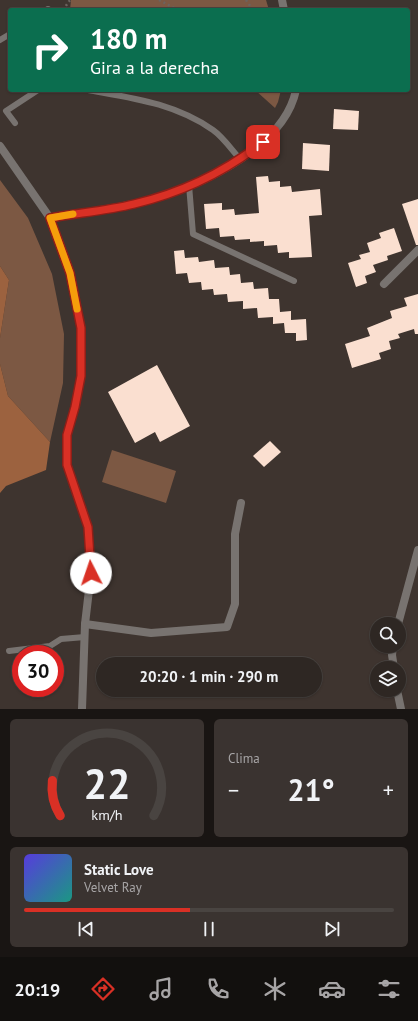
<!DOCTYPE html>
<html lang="es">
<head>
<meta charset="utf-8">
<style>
	:root { --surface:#2e2723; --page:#3a3330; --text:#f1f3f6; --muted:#a7a5a6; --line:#494441; --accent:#d93025 }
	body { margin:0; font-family:"PT Sans",sans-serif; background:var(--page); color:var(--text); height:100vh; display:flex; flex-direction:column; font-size:15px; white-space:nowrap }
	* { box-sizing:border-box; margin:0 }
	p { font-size:13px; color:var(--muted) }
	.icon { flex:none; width:22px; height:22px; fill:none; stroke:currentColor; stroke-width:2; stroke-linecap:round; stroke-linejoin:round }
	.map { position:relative; height:709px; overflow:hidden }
	.drawer { display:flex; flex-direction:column; gap:10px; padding:10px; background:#191513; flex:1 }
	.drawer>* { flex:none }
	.banner { position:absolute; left:8px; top:8px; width:402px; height:84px; border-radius:4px; box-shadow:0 1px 3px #0004,0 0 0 1px var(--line); background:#0b6e4f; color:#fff; overflow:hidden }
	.controls { position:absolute; left:370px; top:617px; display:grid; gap:8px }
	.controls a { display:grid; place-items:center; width:36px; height:36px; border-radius:50%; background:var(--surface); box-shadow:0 1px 3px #0004,0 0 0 1px var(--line); font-size:20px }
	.speed { position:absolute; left:12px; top:645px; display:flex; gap:8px; font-size:20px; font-weight:700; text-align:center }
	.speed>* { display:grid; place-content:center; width:52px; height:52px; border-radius:50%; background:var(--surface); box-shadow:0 1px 3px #0004,0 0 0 1px var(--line); line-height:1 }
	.speed .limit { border:6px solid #d22; background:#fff; color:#111 }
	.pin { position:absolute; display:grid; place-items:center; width:34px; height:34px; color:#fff; margin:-17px; border-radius:8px; box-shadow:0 2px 6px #0006 }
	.me { position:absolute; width:44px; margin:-22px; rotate:356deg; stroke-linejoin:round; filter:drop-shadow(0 0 3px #0008) }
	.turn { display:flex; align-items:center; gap:14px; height:84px; padding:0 16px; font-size:18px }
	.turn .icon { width:52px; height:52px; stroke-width:2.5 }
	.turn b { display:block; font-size:28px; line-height:34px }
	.big { font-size:30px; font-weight:700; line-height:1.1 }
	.drawer .tile { flex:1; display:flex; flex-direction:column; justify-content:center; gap:6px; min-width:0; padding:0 14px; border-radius:6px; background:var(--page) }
	.drawer .dial { align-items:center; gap:0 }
	.dial svg { height:104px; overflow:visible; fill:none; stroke:var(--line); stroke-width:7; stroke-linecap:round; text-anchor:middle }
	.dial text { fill:var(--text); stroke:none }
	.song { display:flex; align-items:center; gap:12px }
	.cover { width:48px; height:48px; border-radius:6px; background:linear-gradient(135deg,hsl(250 70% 55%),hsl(170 70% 35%)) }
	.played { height:4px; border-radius:2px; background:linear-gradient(90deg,var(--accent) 45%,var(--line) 45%) }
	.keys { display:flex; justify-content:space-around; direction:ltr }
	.heat { display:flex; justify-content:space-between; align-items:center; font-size:22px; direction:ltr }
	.drawer .tiles { flex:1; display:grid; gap:10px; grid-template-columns:1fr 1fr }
	.tile:last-child { grid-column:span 2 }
	.trip { position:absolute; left:96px; top:657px; width:226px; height:40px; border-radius:20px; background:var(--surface); box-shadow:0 1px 3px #0004,0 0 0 1px var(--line); font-weight:700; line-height:40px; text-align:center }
	.menu { display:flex; height:64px; justify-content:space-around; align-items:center; background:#12100e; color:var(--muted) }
	.menu .icon { width:28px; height:28px }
	.menu .active { color:var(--accent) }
	.menu b { font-size:18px; color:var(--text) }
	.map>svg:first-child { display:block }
</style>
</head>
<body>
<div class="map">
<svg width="418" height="709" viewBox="0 0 418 709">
	<rect width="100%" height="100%" fill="#3e342f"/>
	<g fill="#7c5843">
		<polygon points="71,0 266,0 269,10 70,10"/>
		<polygon points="255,90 281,90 278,102 275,108"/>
		<polygon points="0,180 28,218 52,274 64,334 63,383 50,442 8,396 0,364 0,338 9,280 0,266"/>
		<polygon points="112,450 176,471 166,503 102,482"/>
	</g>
	<g fill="#9c623f">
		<polygon points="0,266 9,280 0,338"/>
		<polygon points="0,364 8,396 50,442 46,470 6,486 0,493"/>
	</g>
	<g fill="#fadfd0">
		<polygon points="334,109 359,111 358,130 333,129"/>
		<polygon points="303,143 330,145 329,171 302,169"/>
		<polygon points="268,176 269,182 280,181 280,187 291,186 292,192 320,189 322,215 309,216 312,257 289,258 289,252 278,253 277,245 264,246 264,241 250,242 250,239 235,240 234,236 220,237 219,228 206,229 204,204 222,203 222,210 234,209 235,215 259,213 256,177"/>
		<polygon points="418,199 418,245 416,245 402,204"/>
		<polygon points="394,228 402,251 387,256 388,260 373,265 376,272 365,276 367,283 356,287 348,263 361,259 359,255 370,252 367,243 381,238 379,233"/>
		<polygon points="184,250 185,258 198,257 199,262 214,260 215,268 229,267 230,275 240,274 241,283 253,282 254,289 268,288 269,299 279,299 280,312 291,311 291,320 306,319 307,340 296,341 296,333 285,333 284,323 273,324 273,317 258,318 257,308 243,309 243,301 228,302 227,294 214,295 213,289 202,290 201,282 189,283 187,273 176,274 174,251"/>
		<polygon points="418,294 418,334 415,334 414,329 398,334 400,338 389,341 391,349 379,353 381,359 352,368 345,344 370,336 367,328 392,318 390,311 407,306 404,298"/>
		<polygon points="157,365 190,426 160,442 155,432 135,443 108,392"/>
		<polygon points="270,441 281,452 264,467 253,456"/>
	</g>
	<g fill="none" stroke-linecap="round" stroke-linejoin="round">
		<g stroke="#6c635f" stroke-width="2.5" stroke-dasharray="2 3" stroke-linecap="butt">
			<polyline points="159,0 178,10"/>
			<polyline points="246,0 253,10"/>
			<polyline points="63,10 70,0"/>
		</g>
		<g stroke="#787370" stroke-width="6">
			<polyline points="48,9 48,10"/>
			<polyline points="0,40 10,34"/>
			<path d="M88,90C132,98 174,103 213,130C223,137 232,150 240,159"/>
			<polyline points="15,123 6,111 38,90"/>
			<polyline points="189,185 193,234 294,281"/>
			<polyline points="9,651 50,646 61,639 85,637"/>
		</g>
		<g stroke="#787370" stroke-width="8">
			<polyline points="282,0 284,10"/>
			<polyline points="0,146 50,218 70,273 81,328 81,376 75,407 67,435 67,465 88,527 91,573 85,624 82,709"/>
			<path d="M50,218C77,214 106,210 134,204C189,191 283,152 296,90"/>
			<polyline points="384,284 418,250"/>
			<polyline points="85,624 151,633 227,627 235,604 235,534 241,503"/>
			<polyline points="398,624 418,550"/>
			<polyline points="393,646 392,655 394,668"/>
			<polyline points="397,690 401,709"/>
		</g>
	</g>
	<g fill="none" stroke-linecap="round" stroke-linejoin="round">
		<defs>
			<path id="route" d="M91,573L88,527L67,465V435L75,407L81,376V328L70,273L50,218C77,213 106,211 134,204C181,193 225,172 263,142"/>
		</defs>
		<use href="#route" stroke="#8d1f18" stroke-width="10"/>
		<use href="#route" stroke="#d93025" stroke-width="7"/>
		<polyline stroke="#f59e0b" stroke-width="7" points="73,214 50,218 70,273 77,309"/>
	</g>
</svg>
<div class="controls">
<a><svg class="icon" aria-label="search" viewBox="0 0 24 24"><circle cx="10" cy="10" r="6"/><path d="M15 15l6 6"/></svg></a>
<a><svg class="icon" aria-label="layers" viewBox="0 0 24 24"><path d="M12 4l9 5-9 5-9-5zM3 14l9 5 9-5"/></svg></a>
</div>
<div class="speed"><div class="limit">30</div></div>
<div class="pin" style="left:263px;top:142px;background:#d93025"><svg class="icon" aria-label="arrive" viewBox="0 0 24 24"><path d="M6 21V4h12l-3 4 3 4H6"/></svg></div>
<svg class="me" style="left:91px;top:573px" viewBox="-20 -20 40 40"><circle r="19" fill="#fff"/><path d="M0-13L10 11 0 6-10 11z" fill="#d93025"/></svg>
<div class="trip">20:20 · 1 min · 290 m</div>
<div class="banner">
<div class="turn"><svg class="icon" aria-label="right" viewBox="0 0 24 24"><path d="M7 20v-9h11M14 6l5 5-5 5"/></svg><div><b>180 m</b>Gira a la derecha</div></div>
</div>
</div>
<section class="drawer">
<div class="tiles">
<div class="tile dial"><svg viewBox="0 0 100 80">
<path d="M14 69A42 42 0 1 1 86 69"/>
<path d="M14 69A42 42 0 0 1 8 42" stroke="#d93025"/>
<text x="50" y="56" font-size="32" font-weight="700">22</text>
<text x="50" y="72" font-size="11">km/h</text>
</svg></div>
<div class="tile"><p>Clima</p>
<div class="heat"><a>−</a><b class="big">21°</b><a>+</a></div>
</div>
<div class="tile">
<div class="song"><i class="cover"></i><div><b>Static Love</b><p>Velvet Ray</p></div></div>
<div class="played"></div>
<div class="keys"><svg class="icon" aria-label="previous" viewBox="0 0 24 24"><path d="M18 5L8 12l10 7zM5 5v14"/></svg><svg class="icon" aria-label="pause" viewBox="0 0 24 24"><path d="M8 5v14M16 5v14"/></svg><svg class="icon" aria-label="next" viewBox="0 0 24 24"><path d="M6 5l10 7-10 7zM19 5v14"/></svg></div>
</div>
</div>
</section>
<nav class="menu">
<b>20:19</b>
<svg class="icon active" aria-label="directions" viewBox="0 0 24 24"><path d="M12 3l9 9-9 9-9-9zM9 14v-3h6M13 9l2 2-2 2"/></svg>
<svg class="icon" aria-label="music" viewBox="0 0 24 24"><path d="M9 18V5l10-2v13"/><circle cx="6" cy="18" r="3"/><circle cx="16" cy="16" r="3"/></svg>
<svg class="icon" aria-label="phone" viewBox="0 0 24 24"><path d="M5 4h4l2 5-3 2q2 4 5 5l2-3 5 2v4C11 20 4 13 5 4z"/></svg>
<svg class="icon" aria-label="climate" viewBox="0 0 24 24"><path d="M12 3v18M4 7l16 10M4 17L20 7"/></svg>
<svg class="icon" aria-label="car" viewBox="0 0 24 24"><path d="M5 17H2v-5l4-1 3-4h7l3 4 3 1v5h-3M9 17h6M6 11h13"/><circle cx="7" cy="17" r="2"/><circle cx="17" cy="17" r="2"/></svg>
<svg class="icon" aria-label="filters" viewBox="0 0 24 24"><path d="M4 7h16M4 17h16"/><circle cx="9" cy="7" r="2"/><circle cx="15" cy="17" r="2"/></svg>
</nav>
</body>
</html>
